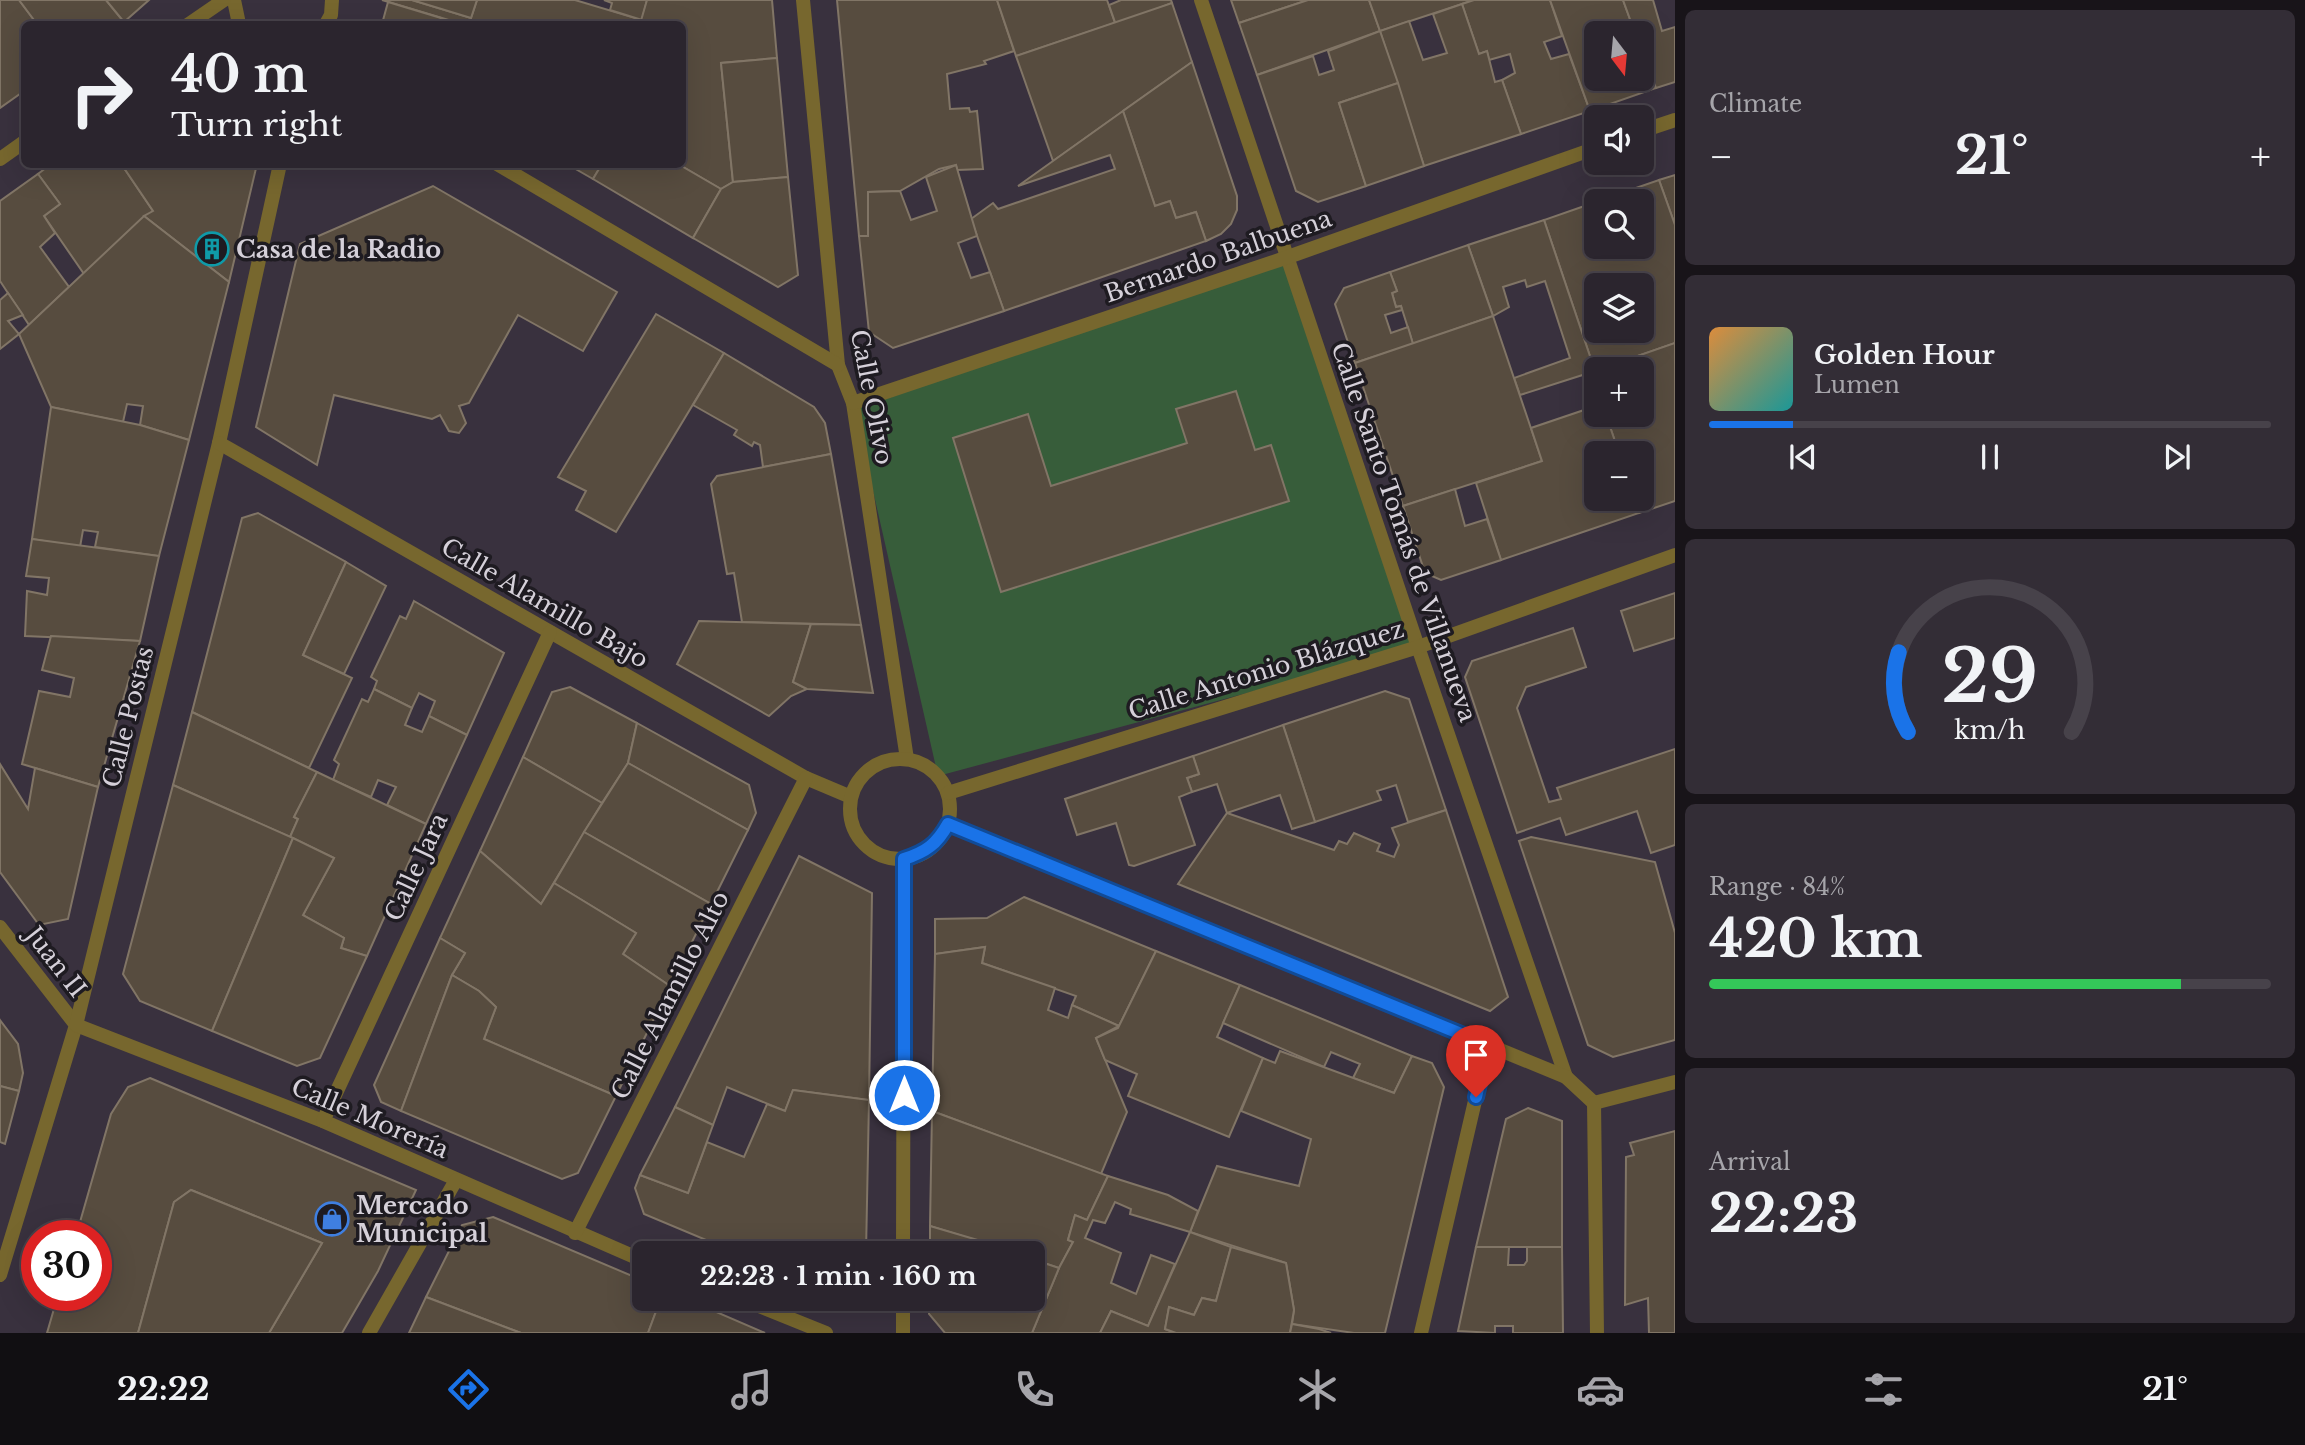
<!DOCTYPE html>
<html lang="en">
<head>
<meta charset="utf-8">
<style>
	:root { --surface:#2b252e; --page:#332d36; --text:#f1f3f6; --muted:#a6a5aa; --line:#47424a; --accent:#1a73e8 }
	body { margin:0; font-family:"Libre Baskerville",serif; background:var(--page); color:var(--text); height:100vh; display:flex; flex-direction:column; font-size:26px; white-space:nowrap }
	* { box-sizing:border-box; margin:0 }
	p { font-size:23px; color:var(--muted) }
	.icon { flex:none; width:38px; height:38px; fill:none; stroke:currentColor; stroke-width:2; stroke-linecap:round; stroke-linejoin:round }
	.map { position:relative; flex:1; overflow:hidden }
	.details { display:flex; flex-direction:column; gap:10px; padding:10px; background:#181419; width:630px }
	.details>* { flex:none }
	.guide { position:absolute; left:21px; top:21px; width:665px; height:147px; border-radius:10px; box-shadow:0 7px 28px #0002,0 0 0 2px var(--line); background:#2b252e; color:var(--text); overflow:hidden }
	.needle { width:46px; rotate:164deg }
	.tools { position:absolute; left:1584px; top:21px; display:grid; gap:14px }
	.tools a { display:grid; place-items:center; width:70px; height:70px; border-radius:10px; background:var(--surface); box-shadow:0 7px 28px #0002,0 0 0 2px var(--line); font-size:35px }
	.speed { position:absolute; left:21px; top:1220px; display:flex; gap:14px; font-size:35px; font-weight:700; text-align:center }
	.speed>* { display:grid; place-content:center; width:91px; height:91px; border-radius:50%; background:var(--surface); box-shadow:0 7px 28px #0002,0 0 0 2px var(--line); line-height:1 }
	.speed .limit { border:10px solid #d22; background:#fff; color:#111 }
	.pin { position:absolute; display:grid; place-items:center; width:60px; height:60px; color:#fff; margin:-72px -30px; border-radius:50% 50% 50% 0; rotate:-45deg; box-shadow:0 0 7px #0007 }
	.pin .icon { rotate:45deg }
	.me { position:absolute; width:77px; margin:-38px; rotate:0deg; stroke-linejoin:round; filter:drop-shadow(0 0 5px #0008) }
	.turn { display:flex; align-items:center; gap:24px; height:147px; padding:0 35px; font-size:32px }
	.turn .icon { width:91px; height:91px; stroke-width:2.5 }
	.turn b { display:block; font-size:49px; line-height:60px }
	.big { font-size:52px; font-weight:700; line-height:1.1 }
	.details .widget { flex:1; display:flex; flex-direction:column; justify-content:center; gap:10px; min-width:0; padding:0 24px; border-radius:10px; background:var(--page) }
	.details .dial { align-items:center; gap:0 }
	.dial svg { height:182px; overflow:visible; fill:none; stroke:var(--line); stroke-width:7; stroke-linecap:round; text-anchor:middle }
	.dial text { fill:var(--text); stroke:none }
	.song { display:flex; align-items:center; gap:21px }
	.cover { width:84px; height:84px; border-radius:10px; background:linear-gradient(135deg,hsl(30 70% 55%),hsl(180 70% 35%)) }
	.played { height:7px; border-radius:4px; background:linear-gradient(90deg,var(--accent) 15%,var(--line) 15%) }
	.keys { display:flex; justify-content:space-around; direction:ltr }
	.heat { display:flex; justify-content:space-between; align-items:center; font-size:38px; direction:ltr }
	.charge { height:10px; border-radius:5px; background:linear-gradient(90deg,#34c759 84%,var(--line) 0) }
	.trip { position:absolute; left:632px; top:1241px; width:413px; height:70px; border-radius:10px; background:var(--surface); box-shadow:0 7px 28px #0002,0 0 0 2px var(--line); font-weight:700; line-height:70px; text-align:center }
	.menu { display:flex; height:112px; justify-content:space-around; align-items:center; background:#110f12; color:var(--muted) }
	.menu .icon { width:49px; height:49px }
	.menu .current { color:var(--accent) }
	.menu b { font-size:32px; color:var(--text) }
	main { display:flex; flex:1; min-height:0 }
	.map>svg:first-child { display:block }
</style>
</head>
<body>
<main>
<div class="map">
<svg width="1675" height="1333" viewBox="0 0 1675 1333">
	<rect width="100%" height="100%" fill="#39313e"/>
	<polygon fill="#375d3a" points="1288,257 1418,647 938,776 853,403"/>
	<g fill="#574c3f" stroke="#817566" stroke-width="2" fill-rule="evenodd">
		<polygon points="0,0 19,0 37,24 24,24 24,91 0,108"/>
		<polygon points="19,0 106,0 124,22 37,24"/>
		<polygon points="106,0 149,0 124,22"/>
		<polygon points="382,0 412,0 471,18 477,0 575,0 642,20 640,24 462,24"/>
		<polygon points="412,0 477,0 471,18"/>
		<polygon points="604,0 647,0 642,20 610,10 612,3"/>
		<polygon points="647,0 772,0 777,58 721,63 733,182 721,189 678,164 682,164 682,24 640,24"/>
		<polygon points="837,0 997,0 1014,51 984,61 986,64 947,74 950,109 969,108 970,112 977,111 983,169 957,170 956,165 939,169 900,191 868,192 868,236 859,236"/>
		<polygon points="997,0 1107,0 1115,23 1016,56"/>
		<polygon points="1121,0 1171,0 1172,3 1116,25 1109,5"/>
		<polygon points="1231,0 1308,0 1239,23"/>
		<polygon points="1308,0 1369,0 1380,31 1257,75 1239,23"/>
		<polygon points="1369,0 1474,0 1380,31"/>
		<polygon points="1474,0 1550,0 1562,36 1544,42 1551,59 1569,54 1590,111 1521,134 1502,80 1515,73 1510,54 1489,60 1487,51 1479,54 1462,4"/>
		<polygon points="1550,0 1623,0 1635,33 1596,33 1596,79 1642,79 1642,49 1656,88 1590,111"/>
		<polygon points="1623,0 1653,0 1662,31 1675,27 1675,82 1656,88 1642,49 1642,33 1635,33"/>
		<polygon points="388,2 441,18 439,24 382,24"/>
		<polygon points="1172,3 1192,62 1053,161 1016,56"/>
		<polygon points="1462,4 1479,54 1487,51 1495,82 1502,80 1521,134 1424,166 1380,31 1409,21 1423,60 1447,53 1433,14"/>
		<polygon points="1380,31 1398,83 1339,103 1366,186 1318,202 1296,191 1257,75 1313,56 1319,75 1334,70 1328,51"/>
		<polygon points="777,58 788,177 733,182 721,63"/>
		<polygon points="1192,62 1237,196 1237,210 1231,224 1221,234 1206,241 1196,212 1176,218 1170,201 1155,206 1123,111"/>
		<polygon points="1398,83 1424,166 1366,186 1339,103"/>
		<polygon points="1123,111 1155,206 1170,201 1176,218 1196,212 1206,241 1004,311 971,219 993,203 998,209 1115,169 1110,155 1018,186"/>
		<polygon points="51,164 127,164 124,168 153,211 84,274 44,216 60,204 38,174"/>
		<polygon points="127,164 257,164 229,282 144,216 153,211 124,168"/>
		<polygon points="567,164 602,164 593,179"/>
		<polygon points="602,164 678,164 721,189 693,238 593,179"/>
		<polygon points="956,165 977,236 958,243 971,278 990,272 1004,311 893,348 869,332 859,236 868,236 868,192 900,191 911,220 937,211 926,177"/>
		<polygon points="38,174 60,204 44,216 55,233 40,247 69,287 29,325 0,281 0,201"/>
		<polygon points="1675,175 1675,225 1659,180"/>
		<polygon points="788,177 798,275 778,287 693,238 721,189 733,182"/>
		<path d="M1659,180L1675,225V343L1595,371L1544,220L1596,202V247H1642V201H1598ZM1596,285H1642V331H1596Z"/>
		<polygon points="433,186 617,292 583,351 518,315 469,403 459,406 466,423 459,433 449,431 440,415 432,419 334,395 317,465 256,427 300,244"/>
		<polygon points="144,216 229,282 189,440 140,425 143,406 127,404 123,422 51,407 19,334"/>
		<polygon points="1544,220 1595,371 1520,395 1514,378 1570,358 1545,281 1527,287 1525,280 1503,287 1509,307 1493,316 1468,245"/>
		<polygon points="1468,245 1493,316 1413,344 1401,306 1396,307 1392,293 1397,291 1390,272"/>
		<polygon points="1390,272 1397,291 1392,293 1396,307 1401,306 1402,310 1385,315 1391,333 1408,327 1413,344 1355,363 1335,304 1344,288"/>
		<polygon points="8,293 23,315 8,321 19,334 0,349 0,300"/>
		<polygon points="656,314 724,353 616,532 576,510 586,491 558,477"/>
		<polygon points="1493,316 1542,461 1403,506 1355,363"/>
		<polygon points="1675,343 1675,501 1639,513 1634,499 1642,499 1642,453 1619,453 1606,415 1642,415 1642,369 1600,369"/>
		<polygon points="724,353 814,407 825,423 831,454 763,467 760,445 754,442 752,446 734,435 737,430 693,405"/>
		<polygon points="1236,391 1255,450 1271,445 1289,501 1001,592 953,438 1028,414 1051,486 1187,443 1176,409"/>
		<polygon points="1596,406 1596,415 1606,415 1619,453 1596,453 1596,499 1634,499 1639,513 1501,560 1476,483 1542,461 1531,428"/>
		<polygon points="51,407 140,425 189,440 159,556 95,547 98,532 83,530 80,547 32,539"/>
		<polygon points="831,454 861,625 742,622 734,573 727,574 711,484 717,476"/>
		<polygon points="1455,489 1465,526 1487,519 1501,560 1441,580 1425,573 1403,506"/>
		<polygon points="258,513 346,562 303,655 352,678 309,768 192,712 242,518"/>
		<polygon points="32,539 159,556 140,641 25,636 27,591 47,595 49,578 26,576"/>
		<polygon points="346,562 386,586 344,674 303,655"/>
		<polygon points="1675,593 1675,638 1634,651 1621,611"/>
		<polygon points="414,601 504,653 467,735 429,716 435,701 419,693 412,708 374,689 377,681 371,677 400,616 406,619"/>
		<polygon points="699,621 811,624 793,682 807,689 791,696 769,716 677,664"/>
		<polygon points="811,624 861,625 873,693 807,689 793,682"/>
		<polygon points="1573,628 1586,667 1526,687 1517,708 1549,802 1561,799 1557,788 1675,749 1675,845 1651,853 1637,811 1566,835 1560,818 1517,833 1465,677 1472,661"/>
		<polygon points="51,636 140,641 98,787 22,764 39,691 70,697 74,678 42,670"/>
		<polygon points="570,687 637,723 628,763 602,803 523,757 552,692"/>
		<polygon points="374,689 412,708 405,725 422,732 429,716 467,735 426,824 387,805 396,787 378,780 371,797 333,780 339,764 334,760 362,699 368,702"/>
		<polygon points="1385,691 1409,699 1446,810 1408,822 1396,785 1377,791 1381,800 1315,822 1283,725"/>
		<polygon points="192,712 317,772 294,817 298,819 290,837 173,785"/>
		<polygon points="637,723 749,785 756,813 748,830 628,763"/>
		<polygon points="1283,725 1315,822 1292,829 1280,795 1227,813 1217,784 1192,792 1187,778 1199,774 1193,756"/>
		<polygon points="1193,756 1199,774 1187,778 1192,792 1179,797 1195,845 1134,866 1129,865 1116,823 1077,835 1065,799"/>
		<polygon points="523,757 602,803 541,904 480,851"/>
		<polygon points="628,763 748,830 711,904 584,832"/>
		<polygon points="0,764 28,809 35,768 98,787 68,919 39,925 0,872"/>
		<polygon points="317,772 426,824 367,956 341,948 344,938 303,915 334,858 290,837 298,819 294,817"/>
		<polygon points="173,785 293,838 212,1031 140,1001 123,974"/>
		<polygon points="1446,810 1508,997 1490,1011 1178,884 1227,813 1334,850 1339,841 1347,844 1354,833 1380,844 1377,851 1394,857 1399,845 1392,828"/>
		<polygon points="584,832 711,904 670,986 623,954 636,933 554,883"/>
		<polygon points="1531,837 1655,862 1675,933 1675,1040 1613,1057 1588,1045 1519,841"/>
		<polygon points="293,838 334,858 303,915 344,938 341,948 367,956 320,1058 297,1066 212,1031"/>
		<polygon points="480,851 541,904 554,883 636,933 623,954 670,986 616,1096 484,1039 496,1007 479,991 452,975 465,953 440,938"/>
		<polygon points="799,856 872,893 869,1100 793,1090 785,1111 727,1087 713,1125 675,1107"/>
		<polygon points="1024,897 1156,951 1119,1026 1072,1005 1076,996 982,963 985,947 935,954 935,919 987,918"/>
		<polygon points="440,938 465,953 452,975 401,1111 381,1102 374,1085"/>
		<polygon points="985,947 982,963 1055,988 1048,1010 1068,1018 1072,1005 1119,1026 1096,1038 1127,1112 1101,1174 932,1111 935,954"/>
		<polygon points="1156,951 1240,985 1217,1037 1263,1058 1229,1137 1128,1096 1137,1074 1105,1060 1096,1038 1118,1028"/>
		<polygon points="452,975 479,991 496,1007 484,1039 616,1096 578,1173 562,1179 401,1111"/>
		<polygon points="1240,985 1412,1056 1394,1093 1353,1078 1360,1064 1331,1052 1324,1067 1223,1023"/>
		<polygon points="0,1020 18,1044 23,1073 19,1091 0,1086"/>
		<polygon points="1280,1051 1394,1093 1412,1056 1432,1063 1444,1087 1385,1333 1354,1333 1292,1324 1294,1310 1286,1263 1190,1232 1217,1166 1299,1186 1311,1139 1241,1111 1263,1058 1275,1063"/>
		<polygon points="150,1078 416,1190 378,1271 342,1333 269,1333 322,1243 191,1190 174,1202 138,1333 47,1333 58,1295 96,1295 96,1236 76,1236 111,1114 128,1087"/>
		<polygon points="0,1086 19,1091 5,1144 0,1142"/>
		<polygon points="793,1090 869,1100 866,1253 737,1253 644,1214 635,1188 640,1175 688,1193 707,1142 744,1157 767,1104 785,1111"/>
		<polygon points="675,1107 713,1125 688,1193 640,1175"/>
		<polygon points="1528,1108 1562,1121 1562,1247 1476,1247 1506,1119"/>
		<polygon points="932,1111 1108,1176 1087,1220 1075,1215 1068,1240 1073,1242 1059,1268 1032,1259 1032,1253 1017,1253 930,1226"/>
		<polygon points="1675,1131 1675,1333 1649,1333 1648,1298 1625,1305 1626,1157 1634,1155 1630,1143"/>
		<polygon points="1108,1176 1168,1195 1198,1211 1190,1232 1130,1214 1131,1209 1115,1202 1105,1223 1093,1220 1085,1238 1121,1253 1111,1283 1136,1294 1151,1255 1175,1264 1148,1326 1111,1311 1100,1333 1032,1333 1059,1268 1073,1242 1068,1240 1075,1215 1087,1220"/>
		<polygon points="191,1190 322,1243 269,1333 138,1333 174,1202"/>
		<polygon points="493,1217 644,1281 644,1298 661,1298 648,1333 521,1333 426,1297 462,1225"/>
		<polygon points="930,1226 981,1241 1017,1253 930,1253"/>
		<polygon points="1190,1232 1231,1247 1216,1301 1202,1298 1194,1315 1169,1307 1165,1329 1176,1333 1100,1333 1111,1311 1148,1326"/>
		<polygon points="1231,1247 1286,1263 1294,1310 1290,1333 1176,1333 1165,1329 1169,1307 1194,1315 1202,1298 1216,1301"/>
		<polygon points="1476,1247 1509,1247 1508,1265 1524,1265 1527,1261 1527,1247 1562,1247 1563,1333 1513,1333 1513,1326 1495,1326 1495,1333 1458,1331"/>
		<polygon points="1032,1259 1059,1268 1032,1333 945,1333 929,1314 929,1298 1032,1298"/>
		<polygon points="426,1297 521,1333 409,1333"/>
		<polygon points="661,1298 684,1298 765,1333 648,1333"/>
		<polygon points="1292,1324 1319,1329 1331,1333 1290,1333"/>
	</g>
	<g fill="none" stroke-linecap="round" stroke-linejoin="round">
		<polyline stroke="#77672e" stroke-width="14" points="0,927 76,1025 0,1275"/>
		<g stroke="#77672e" stroke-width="14">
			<polyline points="234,0 239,24"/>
			<polyline points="803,0 838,365 853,403 907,759"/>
			<polyline points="1201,0 1418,647 1566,1077"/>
			<polyline points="189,24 224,0"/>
			<polyline points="326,24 331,15 332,0"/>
			<polyline points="1642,131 1675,120"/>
			<polyline points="0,159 24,142"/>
			<polyline points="280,164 219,443 76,1025 323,1121 644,1261"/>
			<polyline points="497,164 838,365"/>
			<polyline points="853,403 1288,257 1596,148"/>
			<polyline points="219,443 806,778 851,797"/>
			<circle cx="900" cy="809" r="50"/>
			<polyline points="948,793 1418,647 1675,555"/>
			<polyline points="948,823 1566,1077 1594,1103 1675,1082"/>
			<polyline points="1594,1103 1597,1333"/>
			<polyline points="323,1121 550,632"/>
			<polyline points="575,1233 806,778"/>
			<polyline points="903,1253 904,859"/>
			<polyline points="739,1298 826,1333"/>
			<polyline points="369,1333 456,1180"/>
			<polyline points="903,1333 903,1298"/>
			<polyline points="1421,1333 1488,1045"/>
		</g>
	</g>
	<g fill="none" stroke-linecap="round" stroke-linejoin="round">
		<defs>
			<path id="route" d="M904,1095V859C926,852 937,844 948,824L1488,1045L1476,1097"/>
		</defs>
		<use href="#route" stroke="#114b97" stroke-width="18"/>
		<use href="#route" stroke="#1a73e8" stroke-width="12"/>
	</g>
	<defs>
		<symbol id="building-ring" viewBox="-11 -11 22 22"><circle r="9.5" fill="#1e1b21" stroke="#0f9aa8" stroke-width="1.5"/><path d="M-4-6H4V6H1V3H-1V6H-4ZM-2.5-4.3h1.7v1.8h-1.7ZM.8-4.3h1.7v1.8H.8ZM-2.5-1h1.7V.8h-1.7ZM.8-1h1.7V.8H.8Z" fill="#0f9aa8"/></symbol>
		<symbol id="shop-ring" viewBox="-11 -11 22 22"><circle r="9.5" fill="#1e1b21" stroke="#3f7fe0" stroke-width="1.5"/><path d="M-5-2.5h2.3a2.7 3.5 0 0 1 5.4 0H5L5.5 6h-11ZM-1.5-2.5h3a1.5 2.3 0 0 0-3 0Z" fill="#3f7fe0"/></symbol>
	</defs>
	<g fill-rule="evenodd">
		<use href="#building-ring" x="193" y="230" width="38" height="38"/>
		<use href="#shop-ring" x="313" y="1200" width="38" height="38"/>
	</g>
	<g text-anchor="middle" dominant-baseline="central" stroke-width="7" stroke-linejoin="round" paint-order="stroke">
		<g font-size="24" font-weight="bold" fill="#d5d0d9" stroke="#1e1b21" text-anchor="start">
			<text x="236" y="249">Casa de la Radio</text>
			<text x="356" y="1205">Mercado<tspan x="356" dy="28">Municipal</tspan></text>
		</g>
		<g font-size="24" fill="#d5d0d9" stroke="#1e1b21">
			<text transform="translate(1218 256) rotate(-19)">Bernardo Balbuena</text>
			<text transform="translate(872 397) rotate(79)">Calle Olivo</text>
			<text transform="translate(1404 532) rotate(71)">Calle Santo Tomás de Villanueva</text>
			<text transform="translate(545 603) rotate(30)">Calle Alamillo Bajo</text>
			<text transform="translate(1266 670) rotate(-17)">Calle Antonio Blázquez</text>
			<text transform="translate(128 717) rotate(-76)">Calle Postas</text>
			<text transform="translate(416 867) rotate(-65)">Calle Jara</text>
			<text transform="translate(56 962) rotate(52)">Juan II</text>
			<text transform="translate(670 995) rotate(-63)">Calle Alamillo Alto</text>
			<text transform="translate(370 1118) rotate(23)">Calle Morería</text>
		</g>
	</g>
</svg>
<div class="tools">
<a><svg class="needle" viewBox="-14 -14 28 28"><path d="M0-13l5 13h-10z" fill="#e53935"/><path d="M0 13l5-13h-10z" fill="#a6a5aa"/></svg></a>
<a><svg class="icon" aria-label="sound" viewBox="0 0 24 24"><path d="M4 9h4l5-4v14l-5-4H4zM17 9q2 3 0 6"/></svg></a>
<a><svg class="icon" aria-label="search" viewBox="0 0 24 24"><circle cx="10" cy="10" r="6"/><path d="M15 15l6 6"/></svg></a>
<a><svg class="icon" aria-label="layers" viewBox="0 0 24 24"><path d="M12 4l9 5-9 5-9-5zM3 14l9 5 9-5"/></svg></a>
<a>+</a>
<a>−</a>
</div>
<div class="speed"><div class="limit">30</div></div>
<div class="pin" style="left:1476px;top:1097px;background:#d93025"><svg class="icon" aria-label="arrive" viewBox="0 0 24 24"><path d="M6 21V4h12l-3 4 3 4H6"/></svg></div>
<svg class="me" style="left:904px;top:1095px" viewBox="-20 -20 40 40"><circle r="17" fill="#1a73e8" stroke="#fff" stroke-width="3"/><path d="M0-11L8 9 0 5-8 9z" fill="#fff"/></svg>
<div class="trip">22:23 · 1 min · 160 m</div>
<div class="guide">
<div class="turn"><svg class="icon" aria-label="right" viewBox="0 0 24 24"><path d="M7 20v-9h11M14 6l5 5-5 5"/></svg><div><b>40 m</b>Turn right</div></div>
</div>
</div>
<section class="details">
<div class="widget"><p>Climate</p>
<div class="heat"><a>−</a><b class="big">21°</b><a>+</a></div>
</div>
<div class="widget">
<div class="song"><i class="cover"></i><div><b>Golden Hour</b><p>Lumen</p></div></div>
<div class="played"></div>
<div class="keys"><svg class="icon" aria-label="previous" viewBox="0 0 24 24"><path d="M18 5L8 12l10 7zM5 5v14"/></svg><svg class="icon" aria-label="pause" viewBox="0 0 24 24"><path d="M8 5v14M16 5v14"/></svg><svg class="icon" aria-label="next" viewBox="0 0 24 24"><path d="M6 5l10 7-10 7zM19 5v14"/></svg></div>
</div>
<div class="widget dial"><svg viewBox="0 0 100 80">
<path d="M14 69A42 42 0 1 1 86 69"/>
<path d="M14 69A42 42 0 0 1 10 34" stroke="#1a73e8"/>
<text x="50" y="56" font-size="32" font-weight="700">29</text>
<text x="50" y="72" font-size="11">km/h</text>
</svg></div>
<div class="widget"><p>Range · 84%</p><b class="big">420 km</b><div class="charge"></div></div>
<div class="widget"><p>Arrival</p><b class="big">22:23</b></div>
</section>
</main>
<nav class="menu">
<b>22:22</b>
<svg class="icon current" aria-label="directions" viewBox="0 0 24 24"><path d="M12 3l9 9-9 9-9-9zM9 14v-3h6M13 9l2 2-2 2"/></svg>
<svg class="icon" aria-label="music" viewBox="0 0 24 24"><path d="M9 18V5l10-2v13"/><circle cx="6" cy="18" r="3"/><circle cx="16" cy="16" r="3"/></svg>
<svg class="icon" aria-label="phone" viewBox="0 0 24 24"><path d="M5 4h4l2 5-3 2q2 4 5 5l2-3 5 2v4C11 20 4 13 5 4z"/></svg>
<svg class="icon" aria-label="climate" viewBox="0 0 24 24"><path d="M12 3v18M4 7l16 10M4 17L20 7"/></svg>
<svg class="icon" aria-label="car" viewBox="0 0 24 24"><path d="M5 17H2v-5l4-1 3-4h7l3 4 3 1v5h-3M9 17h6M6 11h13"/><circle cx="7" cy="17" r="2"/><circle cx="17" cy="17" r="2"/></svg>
<svg class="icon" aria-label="filters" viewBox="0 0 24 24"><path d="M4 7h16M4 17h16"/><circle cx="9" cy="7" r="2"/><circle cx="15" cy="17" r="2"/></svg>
<b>21°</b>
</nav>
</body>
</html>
